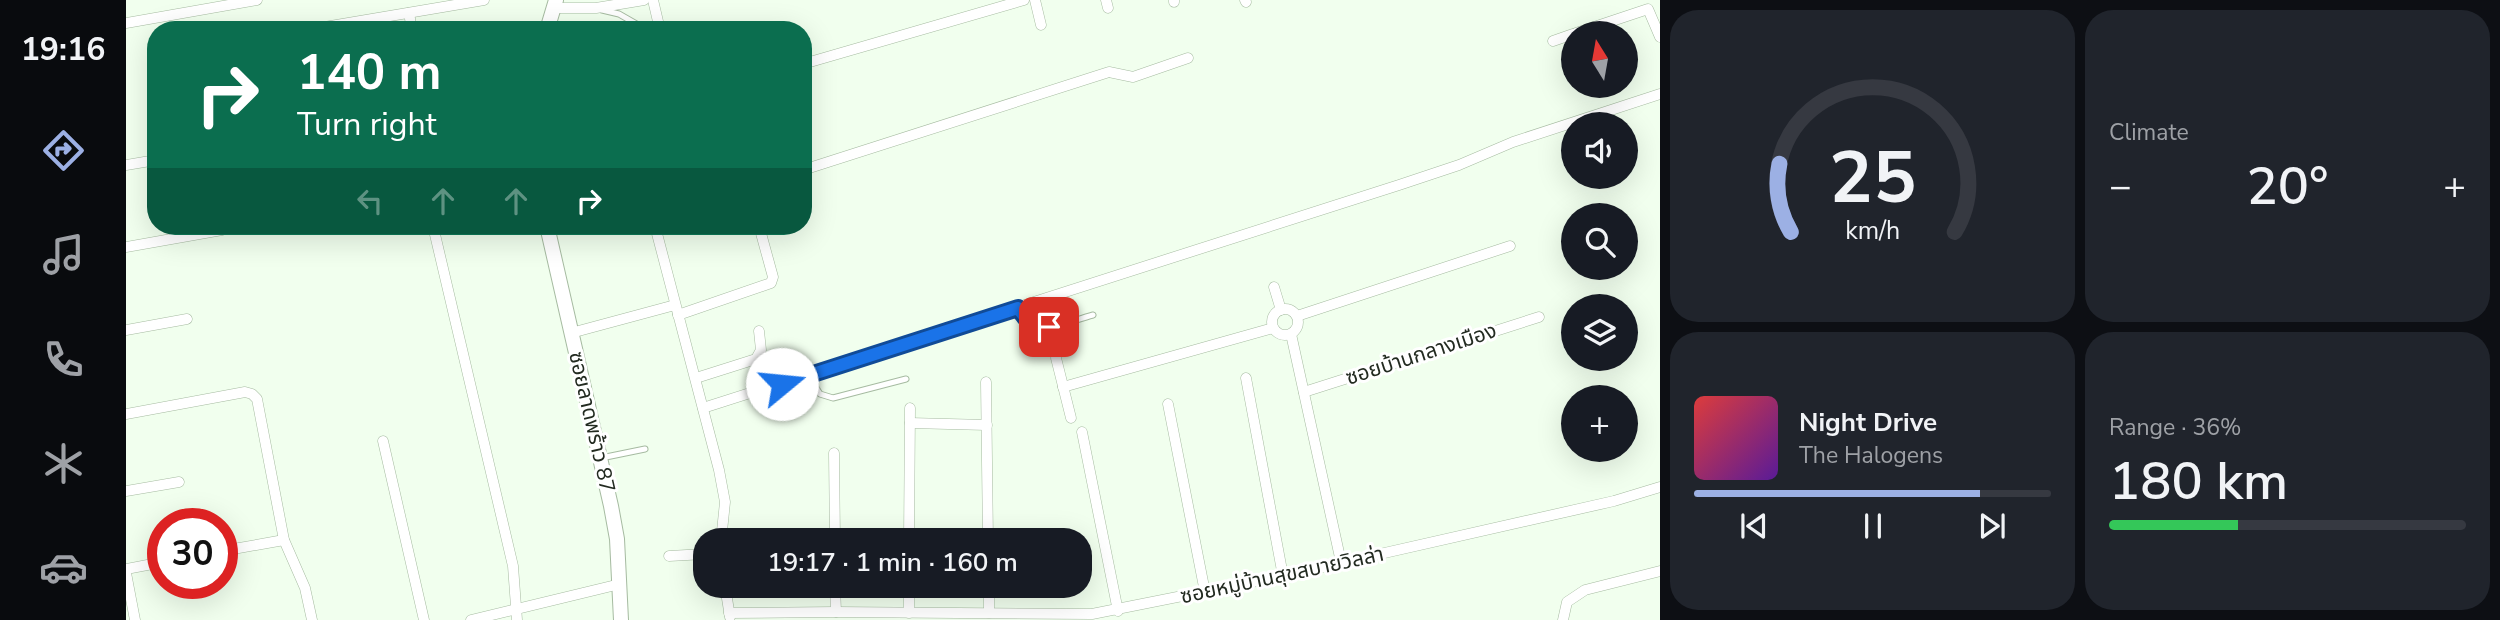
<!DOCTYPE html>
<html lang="en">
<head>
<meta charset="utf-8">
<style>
	:root { --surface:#171b24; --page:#20242c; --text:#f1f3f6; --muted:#9ea1a6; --line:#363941; --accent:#9cb0e4 }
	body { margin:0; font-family:"Nunito Sans","Noto Sans Thai",sans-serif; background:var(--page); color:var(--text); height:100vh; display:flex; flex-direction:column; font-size:26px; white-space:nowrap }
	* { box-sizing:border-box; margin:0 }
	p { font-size:23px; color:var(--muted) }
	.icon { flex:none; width:38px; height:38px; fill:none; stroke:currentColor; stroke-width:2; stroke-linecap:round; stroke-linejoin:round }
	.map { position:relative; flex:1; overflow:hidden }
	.drawer { display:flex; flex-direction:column; gap:10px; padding:10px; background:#0d0f14; width:840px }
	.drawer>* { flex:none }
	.banner { position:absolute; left:21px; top:21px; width:665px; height:214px; border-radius:28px; box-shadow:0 7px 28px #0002; background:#0b6e4f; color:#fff; overflow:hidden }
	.needle { width:46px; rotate:349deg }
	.buttons { position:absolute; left:1435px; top:21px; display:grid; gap:14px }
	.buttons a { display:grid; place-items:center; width:77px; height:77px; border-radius:50%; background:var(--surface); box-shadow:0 7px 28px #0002; font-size:35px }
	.speed { position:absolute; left:21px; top:508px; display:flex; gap:14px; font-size:35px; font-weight:700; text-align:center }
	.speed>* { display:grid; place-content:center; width:91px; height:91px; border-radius:50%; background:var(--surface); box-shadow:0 7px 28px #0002; line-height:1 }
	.speed .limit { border:10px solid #d22; background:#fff; color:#111 }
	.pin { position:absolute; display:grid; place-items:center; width:60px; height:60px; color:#fff; margin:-30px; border-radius:14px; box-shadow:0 4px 10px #0006 }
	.me { position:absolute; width:77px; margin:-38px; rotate:73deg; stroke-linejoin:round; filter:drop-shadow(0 0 5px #0008) }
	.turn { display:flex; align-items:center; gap:24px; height:147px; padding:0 35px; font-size:32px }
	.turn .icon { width:91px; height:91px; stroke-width:2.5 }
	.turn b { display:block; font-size:49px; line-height:60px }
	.lanes { display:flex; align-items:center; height:66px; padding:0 35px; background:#0003; justify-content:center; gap:35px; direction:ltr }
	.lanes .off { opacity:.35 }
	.big { font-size:52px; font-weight:600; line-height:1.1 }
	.drawer .card { flex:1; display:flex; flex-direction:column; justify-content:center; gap:10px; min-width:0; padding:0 24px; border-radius:28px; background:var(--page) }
	.drawer .dial { align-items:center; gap:0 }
	.dial svg { height:182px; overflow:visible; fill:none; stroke:var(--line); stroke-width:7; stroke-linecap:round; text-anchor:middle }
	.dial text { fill:var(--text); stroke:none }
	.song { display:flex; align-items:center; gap:21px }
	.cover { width:84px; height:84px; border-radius:10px; background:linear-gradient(135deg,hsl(0 70% 55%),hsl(270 70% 35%)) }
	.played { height:7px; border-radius:4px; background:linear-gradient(90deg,var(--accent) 80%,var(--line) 80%) }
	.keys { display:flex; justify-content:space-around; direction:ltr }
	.heat { display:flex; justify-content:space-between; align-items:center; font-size:38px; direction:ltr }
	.charge { height:10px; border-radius:5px; background:linear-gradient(90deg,#34c759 36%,var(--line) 0) }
	.drawer .tiles { flex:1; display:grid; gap:10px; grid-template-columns:repeat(2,1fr) }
	.trip { position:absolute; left:567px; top:528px; width:399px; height:70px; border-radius:28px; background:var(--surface); box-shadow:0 7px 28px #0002; font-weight:600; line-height:70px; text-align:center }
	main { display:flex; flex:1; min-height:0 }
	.menu { display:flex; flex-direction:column; width:126px; justify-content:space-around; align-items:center; background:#090b0e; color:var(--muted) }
	.menu .icon { width:49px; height:49px }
	.menu .on { color:var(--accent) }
	.menu b { font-size:32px; color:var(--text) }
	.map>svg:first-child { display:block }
</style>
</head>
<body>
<main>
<nav class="menu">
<b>19:16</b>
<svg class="icon on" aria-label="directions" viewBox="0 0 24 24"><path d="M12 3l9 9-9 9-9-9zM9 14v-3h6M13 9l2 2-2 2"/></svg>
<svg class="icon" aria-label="music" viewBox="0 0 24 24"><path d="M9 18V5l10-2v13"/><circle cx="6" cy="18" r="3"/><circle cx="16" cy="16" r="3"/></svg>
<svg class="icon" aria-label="phone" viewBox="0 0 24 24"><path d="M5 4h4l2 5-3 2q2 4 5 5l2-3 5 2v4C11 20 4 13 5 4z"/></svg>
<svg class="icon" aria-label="climate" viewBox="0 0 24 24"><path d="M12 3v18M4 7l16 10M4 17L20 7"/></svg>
<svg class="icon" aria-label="car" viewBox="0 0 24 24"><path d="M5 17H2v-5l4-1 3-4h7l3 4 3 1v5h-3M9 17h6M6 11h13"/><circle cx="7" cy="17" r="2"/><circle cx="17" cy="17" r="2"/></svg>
</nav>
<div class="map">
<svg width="1534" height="620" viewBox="0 0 1534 620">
	<rect width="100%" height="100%" fill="#f1ffee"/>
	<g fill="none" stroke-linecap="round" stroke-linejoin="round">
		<defs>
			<g id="lane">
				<polyline points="476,10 493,14 521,30"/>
				<path d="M893,308C912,340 937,323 967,315"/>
				<polyline points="683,376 694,394 707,398 780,379"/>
				<polyline points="475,458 519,449"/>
			</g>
			<g id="street">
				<polyline points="527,0 534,30"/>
				<polyline points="909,0 915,25"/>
				<polyline points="980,0 982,8"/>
				<polyline points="1048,0 1048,2"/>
				<polyline points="1119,0 1120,2"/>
				<polyline points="428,8 470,8 518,0"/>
				<polyline points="283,13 286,30"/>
				<polyline points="0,23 131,0"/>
				<polyline points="181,30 358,0"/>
				<polyline points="1450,33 1522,9 1534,37"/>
				<polyline points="1427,41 1447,34"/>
				<polyline points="677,64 898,0"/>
				<polyline points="0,165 30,160"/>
				<polyline points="677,170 983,72 1007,77 1062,58"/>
				<polyline points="307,226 387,566 391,620"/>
				<polyline points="529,226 593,470 599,502 595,541"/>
				<polyline points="0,247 96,230"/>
				<polyline points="1148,287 1155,310"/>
				<circle cx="1159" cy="322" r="13"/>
				<polyline points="552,315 645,283 647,277 633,226"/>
				<polyline points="1171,316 1384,246"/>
				<polyline points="0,330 61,319"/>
				<polyline points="445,333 549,305"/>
				<polyline points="1165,334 1215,562"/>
				<polyline points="930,358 945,418"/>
				<polyline points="570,378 630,359 635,350 633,331"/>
				<polyline points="1120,378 1157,576"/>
				<polyline points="860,382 862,541"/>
				<polyline points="937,387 1147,328"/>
				<polyline points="1178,392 1413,317"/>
				<polyline points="1042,404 1079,592"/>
				<polyline points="577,408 1273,185 1333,165 1387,142 1534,94"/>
				<polyline points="0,414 119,392 126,394 131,399 158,540 179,588 186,620"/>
				<polyline points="784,423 861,425"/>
				<polyline points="956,432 992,611"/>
				<polyline points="257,441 298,620"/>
				<polyline points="708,453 709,541"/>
				<polyline points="0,491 53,482"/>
				<polyline points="783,541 784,408"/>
				<polyline points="96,551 158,540"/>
				<polyline points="543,556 579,554"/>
				<polyline points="0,569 37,562"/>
				<polyline points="0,573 9,620"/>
				<polyline points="599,586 604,617"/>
				<polyline points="709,586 710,612"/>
				<polyline points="863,586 863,613"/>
				<polyline points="603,613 710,612 966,614 1157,576 1488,501 1534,487"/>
				<polyline points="783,613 783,586"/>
				<polyline points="345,620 494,584"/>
				<polyline points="1437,620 1441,602 1459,590 1534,571"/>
			</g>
			<g id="secondary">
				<polyline points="421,30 430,0"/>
				<polyline points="421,226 485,506 491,539 495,620"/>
			</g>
		</defs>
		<use href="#lane" stroke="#a6bba1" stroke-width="7"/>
		<use href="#street" stroke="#a6bba1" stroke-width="11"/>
		<use href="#secondary" stroke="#a6bba1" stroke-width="16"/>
		<use href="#lane" stroke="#fff" stroke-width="5"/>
		<use href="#street" stroke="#fff" stroke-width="10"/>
		<use href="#secondary" stroke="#fff" stroke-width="14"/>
	</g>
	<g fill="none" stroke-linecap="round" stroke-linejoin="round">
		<defs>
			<path id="route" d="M656,384L892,308C901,321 907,328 923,327"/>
		</defs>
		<use href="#route" stroke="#114b97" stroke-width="18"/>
		<use href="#route" stroke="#1a73e8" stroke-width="12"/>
	</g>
	<g text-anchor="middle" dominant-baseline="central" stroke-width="6" stroke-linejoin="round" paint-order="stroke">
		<g font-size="21" fill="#232b21" stroke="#fff">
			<text transform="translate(1295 354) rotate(-18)">ซอยบ้านกลางเมือง</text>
			<text transform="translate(466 422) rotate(77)">ซอยลาดพร้าว 87</text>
			<text transform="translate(1156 575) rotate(-12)">ซอยหมู่บ้านสุขสบายวิลล่า</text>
		</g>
	</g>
</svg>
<div class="buttons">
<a><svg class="needle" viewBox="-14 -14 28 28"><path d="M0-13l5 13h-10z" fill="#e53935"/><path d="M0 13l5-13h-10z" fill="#9ea1a6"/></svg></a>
<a><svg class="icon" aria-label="sound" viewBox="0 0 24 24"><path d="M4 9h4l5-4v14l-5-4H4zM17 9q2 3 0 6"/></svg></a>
<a><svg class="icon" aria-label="search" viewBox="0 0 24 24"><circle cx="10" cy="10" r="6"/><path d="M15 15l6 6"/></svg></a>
<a><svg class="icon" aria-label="layers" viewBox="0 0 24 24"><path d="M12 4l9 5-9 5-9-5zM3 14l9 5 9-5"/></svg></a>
<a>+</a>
</div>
<div class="speed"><div class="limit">30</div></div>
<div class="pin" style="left:923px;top:327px;background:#d93025"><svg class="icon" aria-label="arrive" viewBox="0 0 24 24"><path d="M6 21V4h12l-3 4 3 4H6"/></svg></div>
<svg class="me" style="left:656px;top:384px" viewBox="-20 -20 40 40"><circle r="19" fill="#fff"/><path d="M0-13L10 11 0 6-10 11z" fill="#1a73e8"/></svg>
<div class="trip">19:17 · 1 min · 160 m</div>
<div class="banner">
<div class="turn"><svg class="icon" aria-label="right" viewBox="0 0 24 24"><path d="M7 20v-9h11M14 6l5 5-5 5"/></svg><div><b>140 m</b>Turn right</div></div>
<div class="lanes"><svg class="icon off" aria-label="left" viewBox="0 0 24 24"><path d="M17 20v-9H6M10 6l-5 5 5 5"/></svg><svg class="icon off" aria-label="ahead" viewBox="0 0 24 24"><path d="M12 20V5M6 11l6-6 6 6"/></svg><svg class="icon off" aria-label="ahead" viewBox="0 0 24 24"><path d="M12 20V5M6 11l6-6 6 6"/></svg><svg class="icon" aria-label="right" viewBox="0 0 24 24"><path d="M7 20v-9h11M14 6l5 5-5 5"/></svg></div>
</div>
</div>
<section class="drawer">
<div class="tiles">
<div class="card dial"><svg viewBox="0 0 100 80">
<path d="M14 69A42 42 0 1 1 86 69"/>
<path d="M14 69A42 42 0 0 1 9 39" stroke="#9cb0e4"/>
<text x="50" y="56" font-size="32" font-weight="700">25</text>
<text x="50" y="72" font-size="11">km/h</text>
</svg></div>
<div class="card"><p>Climate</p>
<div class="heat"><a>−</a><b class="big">20°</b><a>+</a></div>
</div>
<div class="card">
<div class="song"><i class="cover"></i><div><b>Night Drive</b><p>The Halogens</p></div></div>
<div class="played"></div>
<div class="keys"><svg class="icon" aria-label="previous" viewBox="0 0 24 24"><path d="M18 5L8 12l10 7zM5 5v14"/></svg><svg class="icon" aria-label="pause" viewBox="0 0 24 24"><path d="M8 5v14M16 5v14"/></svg><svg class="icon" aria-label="next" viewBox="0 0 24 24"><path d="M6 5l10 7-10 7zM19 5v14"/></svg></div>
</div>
<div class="card"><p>Range · 36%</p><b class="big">180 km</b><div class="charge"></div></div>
</div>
</section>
</main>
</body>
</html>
